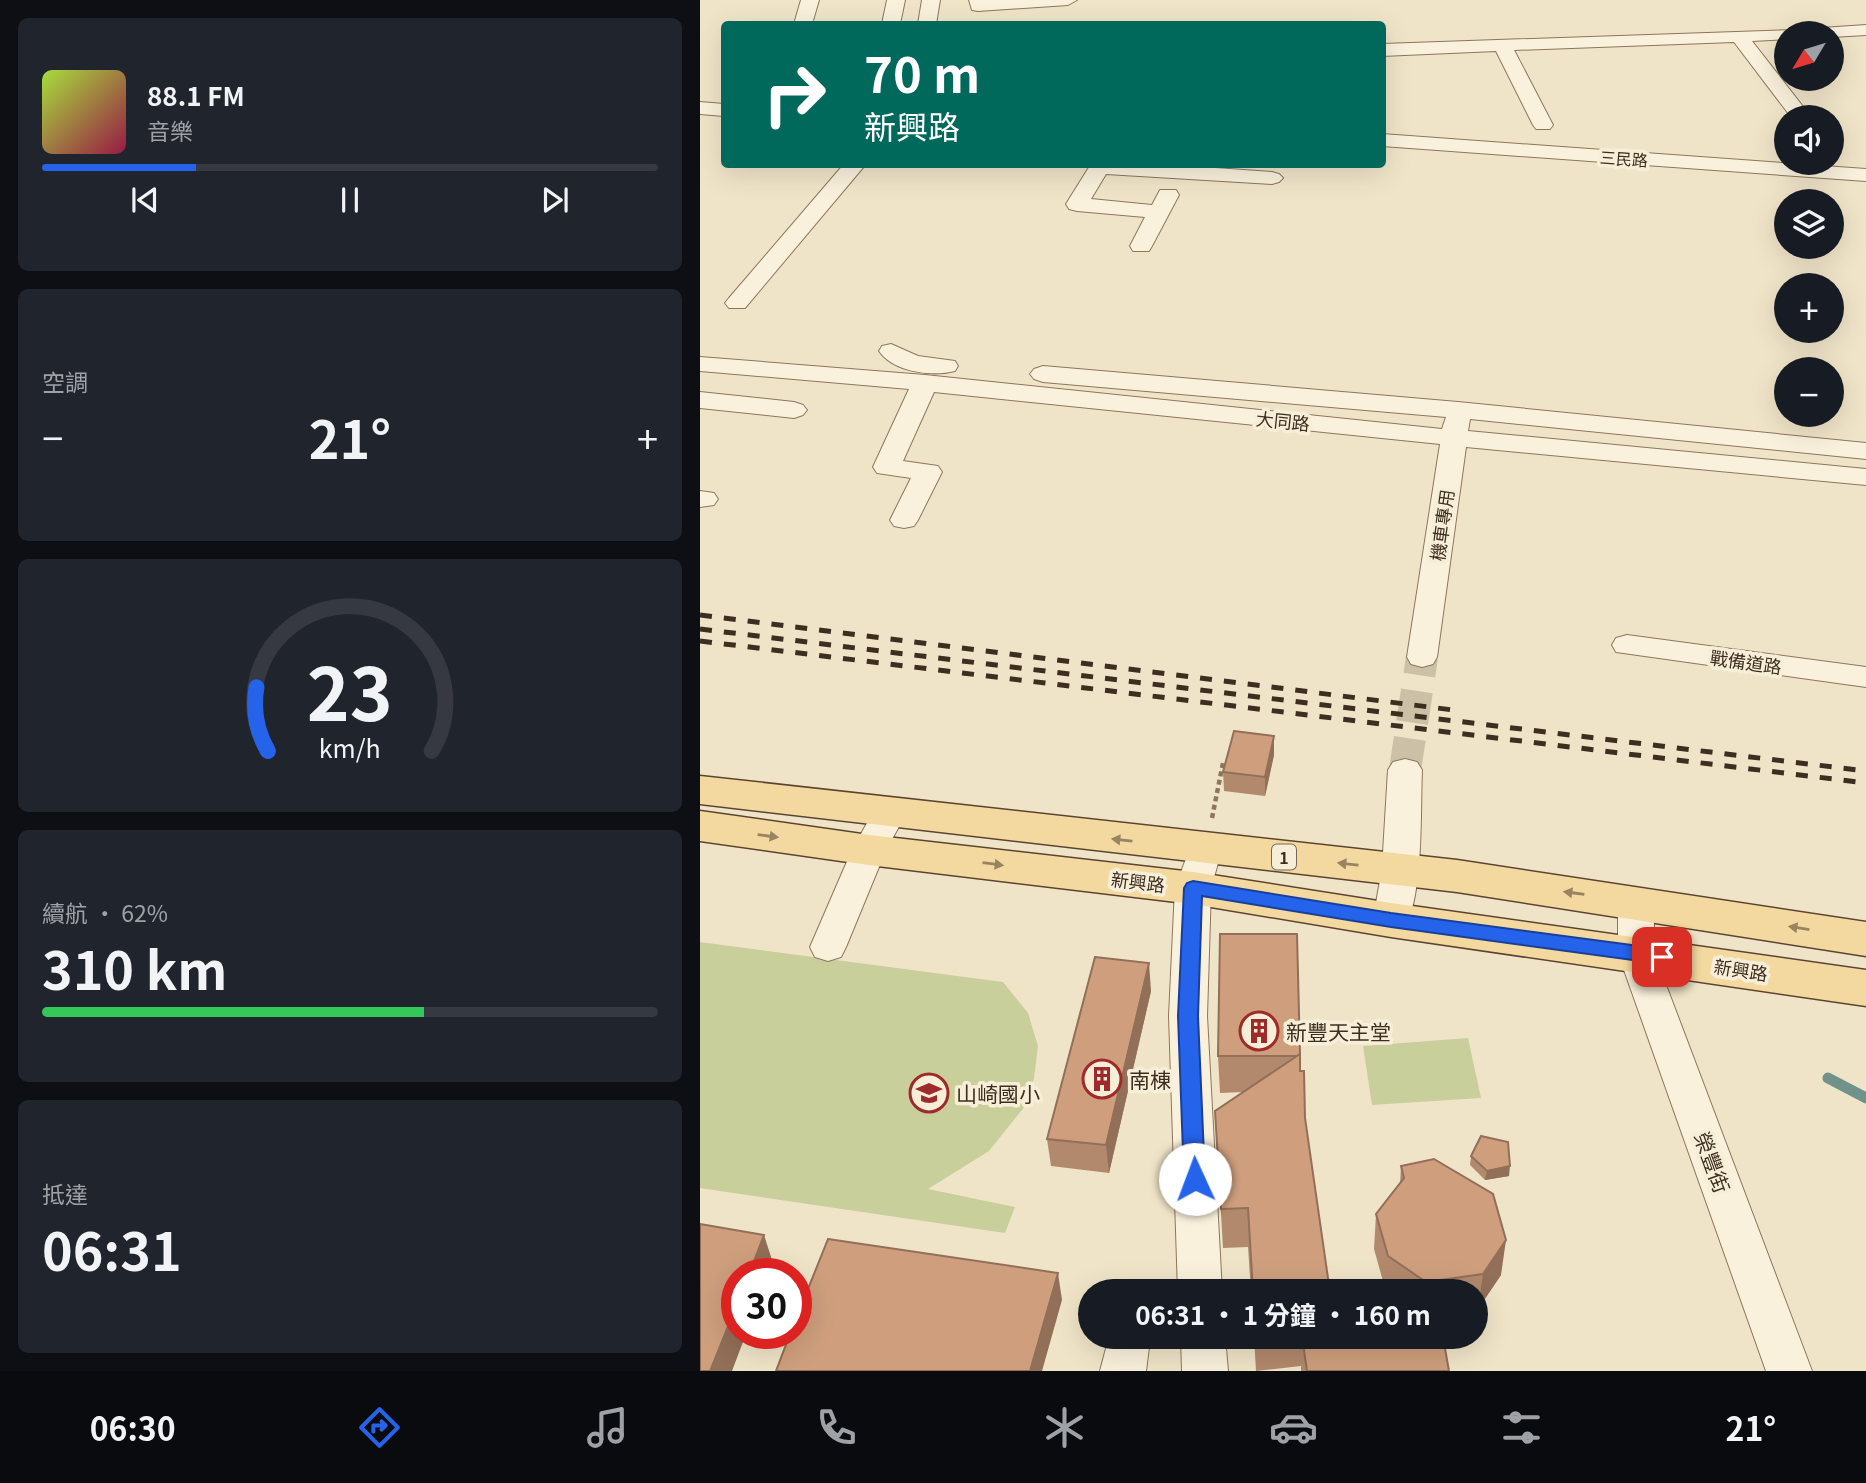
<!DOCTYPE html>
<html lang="zh-TW">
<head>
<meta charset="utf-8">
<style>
	:root { --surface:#171b24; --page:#20242c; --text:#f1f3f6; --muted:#9ea1a6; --line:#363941; --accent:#2563eb }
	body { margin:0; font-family:Georgia,"Noto Sans TC",serif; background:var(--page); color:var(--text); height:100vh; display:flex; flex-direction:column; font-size:26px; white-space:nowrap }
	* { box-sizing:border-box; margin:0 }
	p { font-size:23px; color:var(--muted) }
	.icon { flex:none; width:38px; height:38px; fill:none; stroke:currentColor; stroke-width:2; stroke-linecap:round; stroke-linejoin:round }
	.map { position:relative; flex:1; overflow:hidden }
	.panel { display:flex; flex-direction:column; gap:18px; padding:18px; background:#0d0f14; width:700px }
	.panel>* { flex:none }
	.top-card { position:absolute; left:21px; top:21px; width:665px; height:147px; border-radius:7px; box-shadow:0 7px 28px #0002; background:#00695c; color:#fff; overflow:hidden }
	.needle { width:46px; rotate:232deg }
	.buttons { position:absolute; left:1074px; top:21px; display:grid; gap:14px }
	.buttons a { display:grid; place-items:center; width:70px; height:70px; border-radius:50%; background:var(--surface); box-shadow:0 7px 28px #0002; font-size:35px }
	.speed { position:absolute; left:21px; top:1258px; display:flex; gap:14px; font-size:35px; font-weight:700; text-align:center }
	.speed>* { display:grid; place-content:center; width:91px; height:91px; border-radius:50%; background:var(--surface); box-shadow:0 7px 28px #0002; line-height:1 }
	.speed .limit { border:10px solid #d22; background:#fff; color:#111 }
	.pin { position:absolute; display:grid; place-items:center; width:60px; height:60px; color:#fff; margin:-30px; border-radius:14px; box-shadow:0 4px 10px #0006 }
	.me { position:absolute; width:77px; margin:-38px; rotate:358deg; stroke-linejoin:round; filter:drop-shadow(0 0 5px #0008) }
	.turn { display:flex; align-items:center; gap:24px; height:147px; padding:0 28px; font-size:32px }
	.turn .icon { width:91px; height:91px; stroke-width:2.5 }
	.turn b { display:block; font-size:49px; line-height:60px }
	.big { font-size:52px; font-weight:700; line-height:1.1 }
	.panel .card { flex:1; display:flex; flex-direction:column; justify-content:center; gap:10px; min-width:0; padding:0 24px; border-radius:10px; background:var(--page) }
	.panel .dial { align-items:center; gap:0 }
	.dial svg { height:182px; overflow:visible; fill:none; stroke:var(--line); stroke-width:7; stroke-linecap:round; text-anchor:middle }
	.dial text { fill:var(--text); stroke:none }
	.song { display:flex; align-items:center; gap:21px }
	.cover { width:84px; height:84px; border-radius:10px; background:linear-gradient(135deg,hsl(80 70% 55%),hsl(340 70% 35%)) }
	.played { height:7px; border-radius:4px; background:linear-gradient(90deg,var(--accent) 25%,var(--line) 25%) }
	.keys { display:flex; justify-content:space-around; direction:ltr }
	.heat { display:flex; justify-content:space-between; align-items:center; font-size:38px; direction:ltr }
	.charge { height:10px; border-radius:5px; background:linear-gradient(90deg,#34c759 62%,var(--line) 0) }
	.trip { position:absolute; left:378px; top:1279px; width:410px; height:70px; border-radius:35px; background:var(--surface); box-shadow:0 7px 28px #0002; font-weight:700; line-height:70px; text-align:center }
	.dock { display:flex; height:112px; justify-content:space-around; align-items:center; background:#090b0e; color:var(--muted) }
	.dock .icon { width:49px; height:49px }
	.dock .on { color:var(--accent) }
	.dock b { font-size:32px; color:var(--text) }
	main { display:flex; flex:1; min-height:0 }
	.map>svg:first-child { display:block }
</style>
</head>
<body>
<main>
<section class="panel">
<div class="card">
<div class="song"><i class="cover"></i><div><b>88.1 FM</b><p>音樂</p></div></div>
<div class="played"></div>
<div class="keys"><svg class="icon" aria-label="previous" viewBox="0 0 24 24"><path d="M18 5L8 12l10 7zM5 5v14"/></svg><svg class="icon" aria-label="pause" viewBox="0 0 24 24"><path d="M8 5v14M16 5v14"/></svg><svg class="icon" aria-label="next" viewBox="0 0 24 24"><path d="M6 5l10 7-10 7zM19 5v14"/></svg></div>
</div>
<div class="card"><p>空調</p>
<div class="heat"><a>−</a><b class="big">21°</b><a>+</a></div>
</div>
<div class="card dial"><svg viewBox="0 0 100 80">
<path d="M14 69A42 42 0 1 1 86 69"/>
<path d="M14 69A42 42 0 0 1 9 41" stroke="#2563eb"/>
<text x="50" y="56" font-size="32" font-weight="700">23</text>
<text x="50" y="72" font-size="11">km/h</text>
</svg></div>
<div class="card"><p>續航 · 62%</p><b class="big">310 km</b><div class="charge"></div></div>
<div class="card"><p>抵達</p><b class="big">06:31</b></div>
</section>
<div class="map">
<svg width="1166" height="1371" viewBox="0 0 1166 1371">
	<rect width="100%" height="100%" fill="#f0e4c8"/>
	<g fill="#c9cf9b">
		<polygon points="0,942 303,982 328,1013 338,1046 334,1078 325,1106 289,1151 228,1189 315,1207 305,1233 0,1188"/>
		<polygon points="768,1038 781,1098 672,1105 663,1046"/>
	</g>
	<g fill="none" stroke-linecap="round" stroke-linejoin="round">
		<polyline stroke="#6f938a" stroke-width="11" points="1128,1078 1166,1098"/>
		<polyline stroke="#ccc0a6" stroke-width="32" stroke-dasharray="32 16" stroke-linecap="butt" points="705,770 722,657"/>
		<defs>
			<g id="minor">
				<polygon points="101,0 119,0 112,24 94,24"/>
				<polygon points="187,0 205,0 200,24 182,24"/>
				<polygon points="222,0 240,0 236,24 218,24"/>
				<polygon points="269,0 377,0 368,5 278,11 272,10"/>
				<polygon points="1166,25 1166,35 1132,37 1132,33 1087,33 1087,39 1052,41 1108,113 1105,117 1091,117 1034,42 814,50 853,125 850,129 836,129 833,125 796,51 682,56 682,44 1092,30"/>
				<polygon points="0,102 24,104 24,116 0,114"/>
				<polygon points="682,134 1166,169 1166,181 682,146"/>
				<polygon points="144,164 166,164 45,308 29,308 25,303 29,298"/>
				<polygon points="391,164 459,164 572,172 579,174 583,178 579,182 572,184 406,174 391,199 452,205 460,190 476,190 479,195 452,246 449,251 433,251 430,246 445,217 377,211 369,209 366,204"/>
				<path d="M191,344L218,356L255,361L258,366L255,371C232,377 193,372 179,351L182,346Z"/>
				<polygon points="0,357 225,375 742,429 746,417 343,382 334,379 330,374 334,369 343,366 758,402 1166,443 1166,459 770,419 768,431 1166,469 1166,485 766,447 737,657 733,664 722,667 711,664 707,657 740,444 234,392 203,461 238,466 242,472 218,520 214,526 204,528 194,526 190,520 211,478 177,473 173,467 209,389 0,371"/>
				<polygon points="0,392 94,402 103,405 107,410 103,415 94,418 0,408"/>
				<polygon points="0,491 14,493 18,499 14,505 0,507"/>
				<polygon points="927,635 1166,667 1166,687 916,652 912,645 916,638"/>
				<path d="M705,759L717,762L722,770C720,813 724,893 704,930L691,934L678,930L673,920L682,869L688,770L693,762Z"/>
				<polygon points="189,802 201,805 206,814 186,850 146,947 141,957 128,961 115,957 110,947 152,850 177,805"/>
				<polygon points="505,836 517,840 522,849 511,888 507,1016 522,1292 478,1292 469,1016 475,888 493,840"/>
				<polygon points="936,888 949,892 954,901 954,953 1112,1371 1066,1371 918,953 918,901 923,892"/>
				<polygon points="409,1337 445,1337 449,1347 446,1371 400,1371"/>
				<polygon points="481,1337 525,1337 528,1371 482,1371"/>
			</g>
			<g id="major">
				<polygon points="0,776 757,860 1166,922 1166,956 757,892 0,804"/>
				<polygon points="0,811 169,835 493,872 691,903 1166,970 1166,1006 691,937 493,904 169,865 0,841"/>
			</g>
		</defs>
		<use href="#minor" stroke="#8d765c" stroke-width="2"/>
		<use href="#major" stroke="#5b4430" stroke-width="3"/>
		<polyline stroke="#8d765c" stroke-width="4.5" stroke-dasharray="5 3.5" stroke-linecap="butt" points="512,818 523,763"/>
		<use href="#minor" fill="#faf1dc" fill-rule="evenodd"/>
		<use href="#major" fill="#f3d9a0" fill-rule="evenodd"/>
		<g stroke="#3d2e20" stroke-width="5" stroke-dasharray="12 12" stroke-linecap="butt">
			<polyline points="0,615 753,710"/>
			<polyline points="0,629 1166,771"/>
			<polyline points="0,641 1166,783"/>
		</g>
	</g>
	<g fill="#b2896c">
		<polygon points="574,755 565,796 524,791 523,772"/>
		<polygon points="597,934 600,1071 605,1118 630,1292 551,1292 548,1247 523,1248 515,1111 543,1092 520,1093 518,1056"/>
		<polygon points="451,991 409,1173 351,1166 347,1139"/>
		<polygon points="771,1156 809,1176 785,1180 770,1165"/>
		<polygon points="701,1166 801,1275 778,1309 775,1309 775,1292 686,1292 674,1249 676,1214 700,1184"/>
		<polygon points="554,1337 637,1337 637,1340 749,1371 601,1371 601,1366 556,1371"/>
	</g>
	<g fill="#916f58">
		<polygon points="574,736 574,755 565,796 565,777"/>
		<polygon points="449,963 451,991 409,1173 406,1145"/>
		<polygon points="810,1166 809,1176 785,1180 787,1171"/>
		<polygon points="64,1235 73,1263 69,1274 49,1274"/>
		<polygon points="806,1240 801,1275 778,1309 783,1274"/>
		<polygon points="358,1273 362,1300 342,1371 330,1371"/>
		<polygon points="37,1304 37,1334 46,1334 32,1371 10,1371"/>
	</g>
	<g fill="#cf9f7d" stroke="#916f58" stroke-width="2">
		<polygon points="534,731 574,736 565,777 523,772"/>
		<polygon points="520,934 597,934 600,1054 597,1056 518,1056"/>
		<polygon points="395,957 449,963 406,1145 347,1139"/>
		<polygon points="600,1054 600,1071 604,1071 605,1118 630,1292 553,1292 548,1208 521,1209 515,1111"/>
		<polygon points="781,1136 808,1142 810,1166 787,1171 771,1156"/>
		<polygon points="734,1159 793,1194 806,1240 783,1274 726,1282 688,1256 676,1214 704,1178 701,1166"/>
		<polygon points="0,1224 64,1235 49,1274 37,1274 37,1304 10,1371 0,1371"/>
		<polygon points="128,1239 358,1273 330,1371 76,1371 90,1334 96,1334 96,1319"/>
		<polygon points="602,1337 637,1337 637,1340 665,1337 743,1337 749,1371 607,1371"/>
	</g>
	<defs><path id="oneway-solid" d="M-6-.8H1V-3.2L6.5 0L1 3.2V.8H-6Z" transform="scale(1.75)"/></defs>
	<g fill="#988460">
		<use href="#oneway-solid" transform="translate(68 836) rotate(8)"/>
		<use href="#oneway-solid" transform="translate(422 840) rotate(-174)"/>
		<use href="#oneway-solid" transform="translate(293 864) rotate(7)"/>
		<use href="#oneway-solid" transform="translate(648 864) rotate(-174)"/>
		<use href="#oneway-solid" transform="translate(874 893) rotate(-172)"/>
		<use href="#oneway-solid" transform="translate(1099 928) rotate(-171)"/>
	</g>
	<polygon fill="#2563eb" stroke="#184099" stroke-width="2" points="493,881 691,913 962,949 968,951 971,957 968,962 962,964 691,927 502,896 498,1016 505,1179 502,1185 495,1188 487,1185 484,1179 478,1016 484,888 487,883"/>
	<defs>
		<symbol id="building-ring" viewBox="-11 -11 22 22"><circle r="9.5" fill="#f7eed8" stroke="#9e2a2b" stroke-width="1.5"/><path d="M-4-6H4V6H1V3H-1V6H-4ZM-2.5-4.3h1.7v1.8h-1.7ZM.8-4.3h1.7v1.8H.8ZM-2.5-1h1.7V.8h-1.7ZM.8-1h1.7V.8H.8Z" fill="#9e2a2b"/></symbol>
		<symbol id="school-ring" viewBox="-11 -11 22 22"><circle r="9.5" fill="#f7eed8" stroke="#9e2a2b" stroke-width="1.5"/><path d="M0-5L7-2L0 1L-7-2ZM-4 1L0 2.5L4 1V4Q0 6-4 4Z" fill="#9e2a2b"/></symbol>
	</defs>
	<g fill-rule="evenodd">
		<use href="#building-ring" x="537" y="1009" width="44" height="44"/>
		<use href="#building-ring" x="380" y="1057" width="44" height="44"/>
		<use href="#school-ring" x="207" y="1071" width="44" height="44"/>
	</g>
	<g text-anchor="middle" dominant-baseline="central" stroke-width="7" stroke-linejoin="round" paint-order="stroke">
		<g font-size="16" fill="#3d2e20" stroke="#f7eed8">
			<text transform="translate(924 158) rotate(4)">三民路</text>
		</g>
		<rect fill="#f7eed8" stroke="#756857" stroke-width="2" x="572" y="844.5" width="24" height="25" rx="5"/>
		<g font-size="16" font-weight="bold" fill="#3d2e20">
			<text x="584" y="857">1</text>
		</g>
		<g font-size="18" fill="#3d2e20" stroke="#f7eed8">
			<text transform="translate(583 420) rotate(6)">大同路</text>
			<text transform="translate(741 525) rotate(-82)">機車專用</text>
			<text transform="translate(1046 661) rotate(8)">戰備道路</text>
			<text transform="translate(438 881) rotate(7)">新興路</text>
			<text transform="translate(1041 969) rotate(9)">新興路</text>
		</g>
		<g font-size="21" fill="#3d2e20" stroke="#f7eed8" text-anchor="start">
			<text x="586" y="1031">新豐天主堂</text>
			<text x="429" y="1079">南棟</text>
			<text x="256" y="1093">山崎國小</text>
		</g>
		<g font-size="21" fill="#3d2e20" stroke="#f7eed8">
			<text transform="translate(1013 1162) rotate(70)">榮豐街</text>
		</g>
	</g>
</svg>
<div class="buttons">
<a><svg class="needle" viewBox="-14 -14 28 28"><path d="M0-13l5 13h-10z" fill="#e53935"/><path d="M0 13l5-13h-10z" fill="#9ea1a6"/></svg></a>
<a><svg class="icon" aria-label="sound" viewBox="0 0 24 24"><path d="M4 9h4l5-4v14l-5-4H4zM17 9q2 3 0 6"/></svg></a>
<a><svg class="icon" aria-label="layers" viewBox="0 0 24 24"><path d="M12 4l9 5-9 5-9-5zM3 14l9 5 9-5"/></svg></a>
<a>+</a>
<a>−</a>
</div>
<div class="speed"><div class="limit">30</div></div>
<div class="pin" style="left:962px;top:957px;background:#d93025"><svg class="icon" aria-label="arrive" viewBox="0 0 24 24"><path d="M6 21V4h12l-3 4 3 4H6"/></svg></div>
<svg class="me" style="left:495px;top:1179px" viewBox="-20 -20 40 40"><circle r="19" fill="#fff"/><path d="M0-13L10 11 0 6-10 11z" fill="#2563eb"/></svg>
<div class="trip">06:31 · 1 分鐘 · 160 m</div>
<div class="top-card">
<div class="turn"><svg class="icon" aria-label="right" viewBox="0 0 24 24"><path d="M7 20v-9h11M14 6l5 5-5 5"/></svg><div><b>70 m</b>新興路</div></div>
</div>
</div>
</main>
<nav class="dock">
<b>06:30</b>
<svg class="icon on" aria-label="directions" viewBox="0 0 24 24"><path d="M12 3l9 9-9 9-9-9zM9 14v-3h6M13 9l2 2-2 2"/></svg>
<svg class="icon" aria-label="music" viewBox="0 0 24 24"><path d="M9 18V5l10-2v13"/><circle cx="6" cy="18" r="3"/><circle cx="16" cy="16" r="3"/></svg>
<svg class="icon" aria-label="phone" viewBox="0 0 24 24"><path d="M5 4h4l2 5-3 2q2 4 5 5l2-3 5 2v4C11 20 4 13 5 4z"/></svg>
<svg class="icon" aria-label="climate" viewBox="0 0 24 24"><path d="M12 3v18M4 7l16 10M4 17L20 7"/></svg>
<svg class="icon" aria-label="car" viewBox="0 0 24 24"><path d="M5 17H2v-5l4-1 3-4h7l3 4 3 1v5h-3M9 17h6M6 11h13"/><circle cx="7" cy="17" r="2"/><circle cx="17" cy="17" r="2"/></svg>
<svg class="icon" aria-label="filters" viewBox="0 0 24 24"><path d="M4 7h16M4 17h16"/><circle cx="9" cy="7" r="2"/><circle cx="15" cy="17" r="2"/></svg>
<b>21°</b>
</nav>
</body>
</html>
